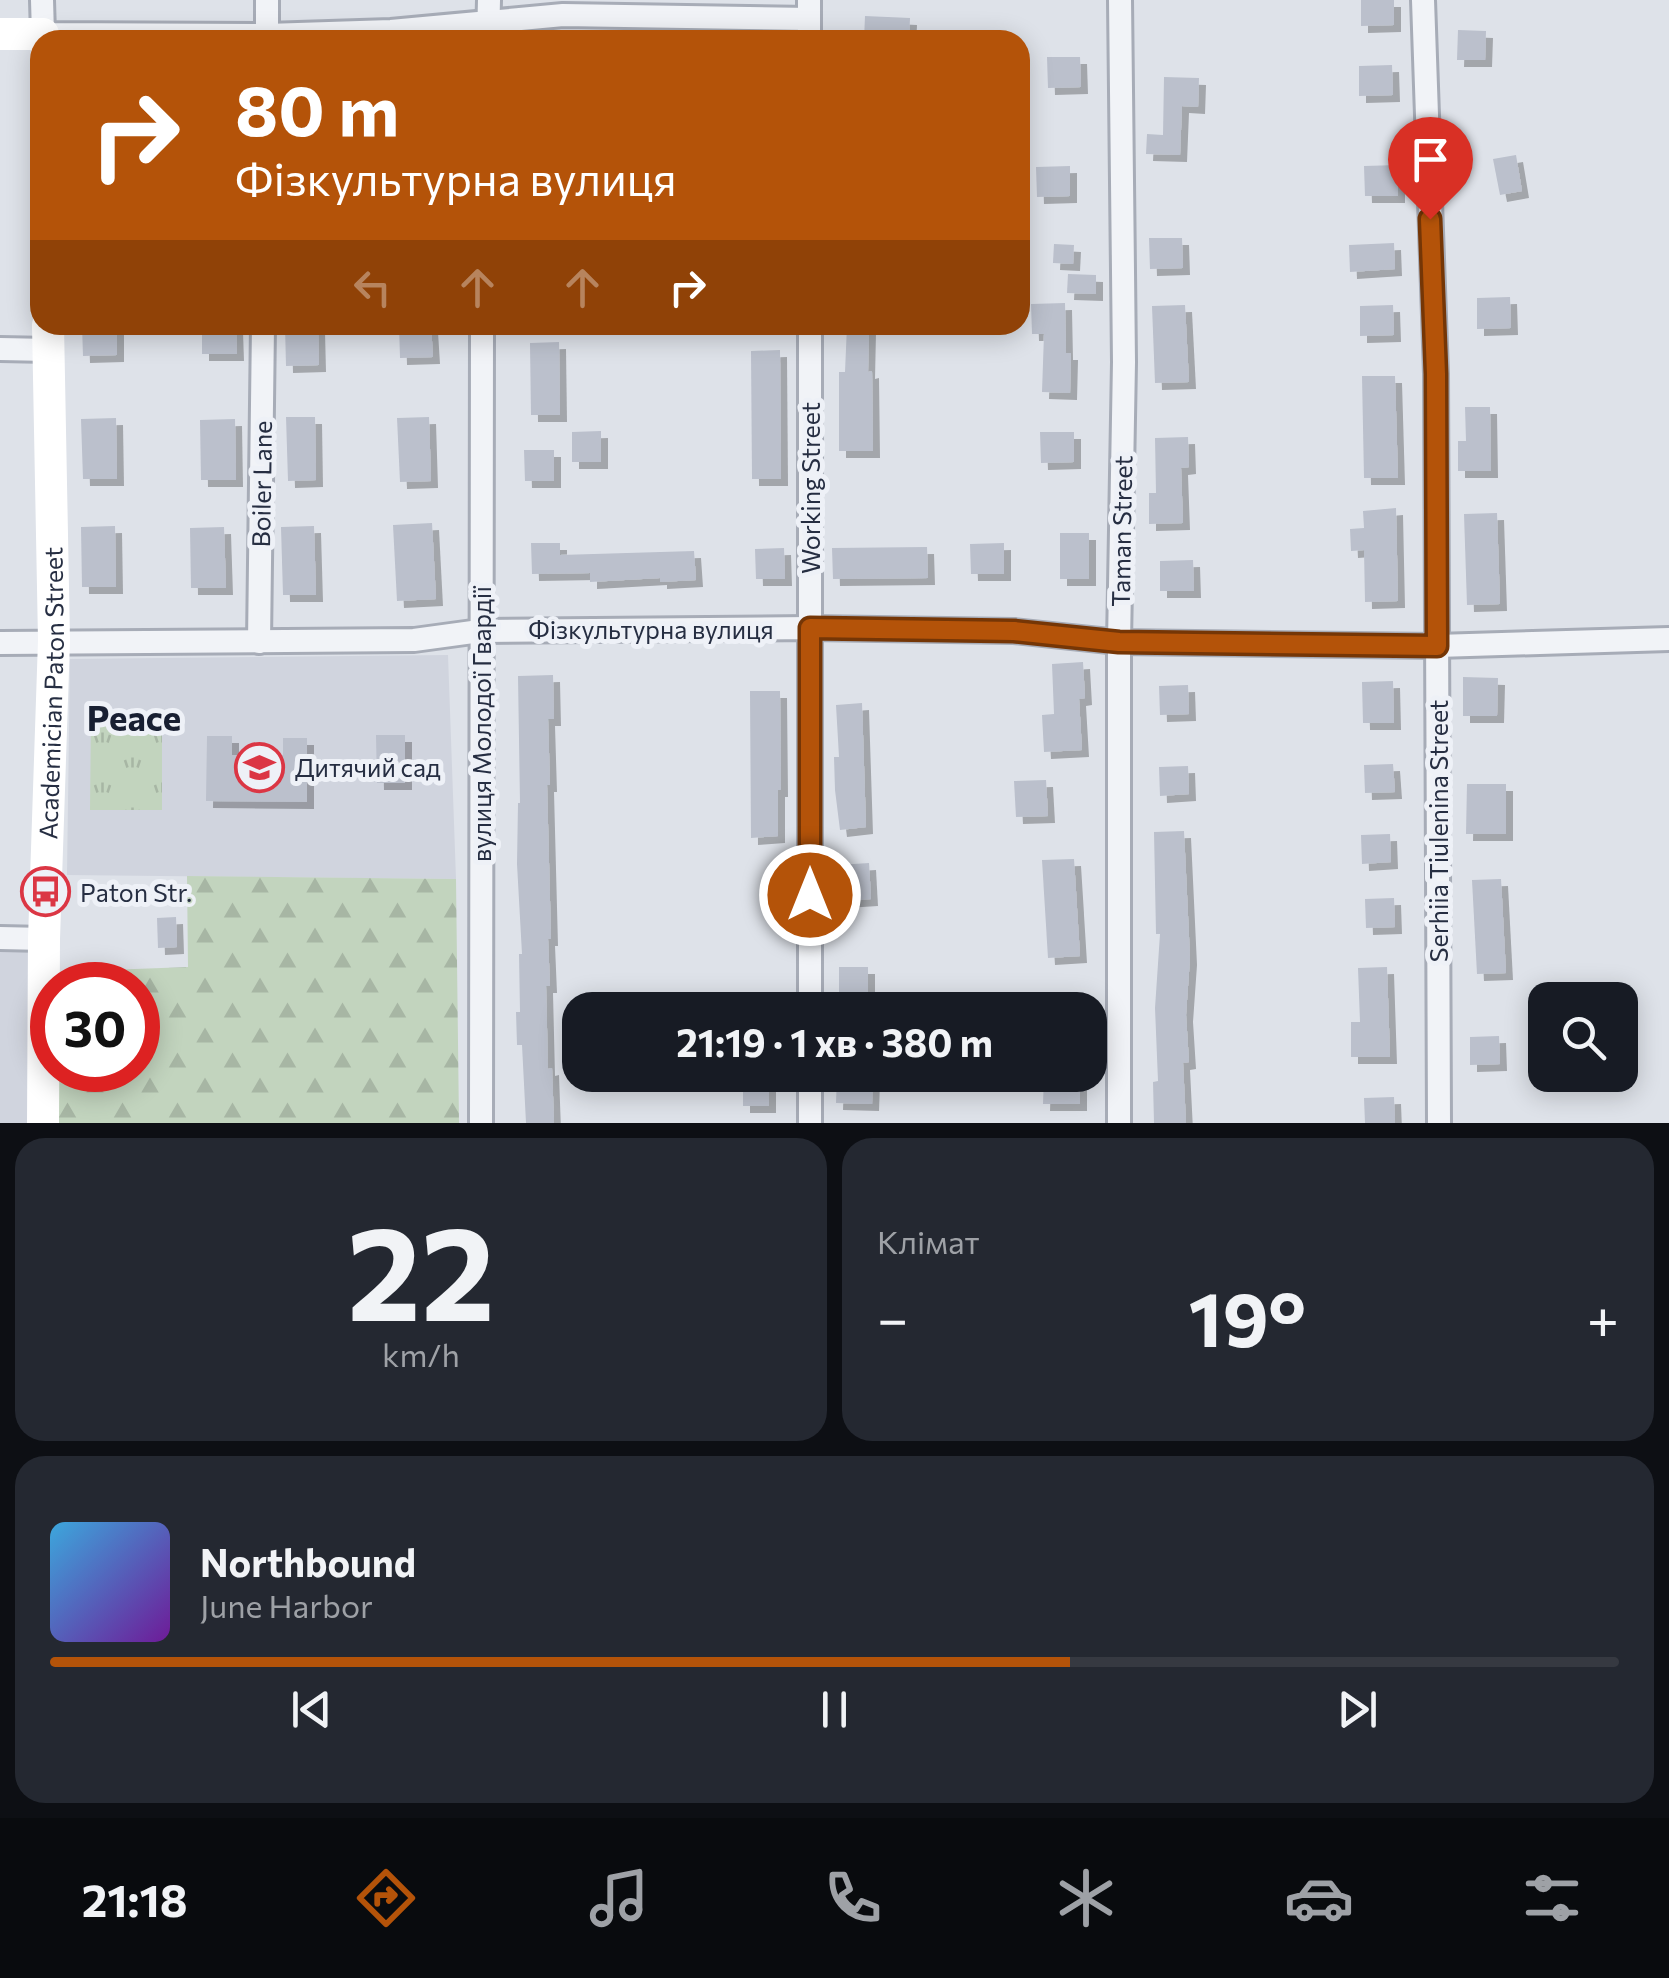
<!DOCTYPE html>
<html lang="uk">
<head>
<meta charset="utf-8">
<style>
	:root { --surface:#171b24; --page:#242831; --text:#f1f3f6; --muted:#9ea1a6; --line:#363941; --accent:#b45309 }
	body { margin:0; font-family:Commissioner,sans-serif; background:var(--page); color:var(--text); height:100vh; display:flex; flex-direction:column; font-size:38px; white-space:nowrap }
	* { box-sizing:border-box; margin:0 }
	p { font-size:32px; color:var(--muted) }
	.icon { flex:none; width:55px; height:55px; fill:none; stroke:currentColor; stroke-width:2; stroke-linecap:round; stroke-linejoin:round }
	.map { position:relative; height:1123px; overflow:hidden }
	.drawer { display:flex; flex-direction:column; gap:15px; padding:15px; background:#0d0f14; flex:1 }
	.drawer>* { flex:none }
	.hud { position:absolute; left:30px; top:30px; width:1000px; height:305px; border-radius:30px; box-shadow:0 5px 25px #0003; background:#b45309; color:#fff; overflow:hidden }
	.tools { position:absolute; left:1528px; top:982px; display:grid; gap:20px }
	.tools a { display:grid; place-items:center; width:110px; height:110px; border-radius:20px; background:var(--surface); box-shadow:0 5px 25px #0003; font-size:50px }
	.speed { position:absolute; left:30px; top:962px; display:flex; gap:20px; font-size:50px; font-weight:700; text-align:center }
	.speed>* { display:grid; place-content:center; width:130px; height:130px; border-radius:50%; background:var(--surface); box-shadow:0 5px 25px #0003; line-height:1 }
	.speed .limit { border:15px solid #d22; background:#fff; color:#111 }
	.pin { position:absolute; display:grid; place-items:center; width:85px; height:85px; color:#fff; margin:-102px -42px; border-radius:50% 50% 50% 0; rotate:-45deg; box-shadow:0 0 10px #0007 }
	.pin .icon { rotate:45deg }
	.me { position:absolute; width:110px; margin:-55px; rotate:0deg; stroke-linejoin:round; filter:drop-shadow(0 0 8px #0008) }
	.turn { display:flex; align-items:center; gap:35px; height:210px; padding:0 40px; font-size:45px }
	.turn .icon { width:130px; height:130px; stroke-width:2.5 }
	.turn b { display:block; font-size:70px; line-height:85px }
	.lanes { display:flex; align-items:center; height:95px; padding:0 40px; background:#0003; justify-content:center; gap:50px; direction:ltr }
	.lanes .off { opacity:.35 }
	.big { font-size:75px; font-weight:700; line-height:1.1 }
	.drawer .tile { flex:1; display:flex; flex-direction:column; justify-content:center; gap:15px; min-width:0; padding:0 35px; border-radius:30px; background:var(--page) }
	.drawer .dial { align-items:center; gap:0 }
	.dial b { font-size:130px; line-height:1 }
	.song { display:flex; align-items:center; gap:30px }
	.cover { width:120px; height:120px; border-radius:15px; background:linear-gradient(135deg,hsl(200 70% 55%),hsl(280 70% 35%)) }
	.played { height:10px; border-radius:5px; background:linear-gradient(90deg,var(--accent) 65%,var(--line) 65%) }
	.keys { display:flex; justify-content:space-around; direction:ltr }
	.heat { display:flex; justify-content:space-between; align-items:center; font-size:55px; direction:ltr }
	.drawer .tiles { flex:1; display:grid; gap:15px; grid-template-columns:1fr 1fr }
	.tile:last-child { grid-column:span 2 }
	.trip { position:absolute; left:562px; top:992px; width:545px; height:100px; border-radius:30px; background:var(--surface); box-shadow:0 5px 25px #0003; font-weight:700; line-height:100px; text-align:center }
	.tab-bar { display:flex; height:160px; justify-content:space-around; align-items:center; background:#090b0e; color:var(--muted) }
	.tab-bar .icon { width:70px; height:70px }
	.tab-bar .on { color:var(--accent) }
	.tab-bar b { font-size:45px; color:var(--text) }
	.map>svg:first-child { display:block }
</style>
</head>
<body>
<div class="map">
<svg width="1669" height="1123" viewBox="0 0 1669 1123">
	<defs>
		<pattern id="forest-firs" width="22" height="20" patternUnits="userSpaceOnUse" patternTransform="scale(2.5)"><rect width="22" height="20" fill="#c2d4be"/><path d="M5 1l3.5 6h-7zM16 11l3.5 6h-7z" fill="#a7b6a4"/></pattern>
		<pattern id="park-tufts" width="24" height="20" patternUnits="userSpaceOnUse" patternTransform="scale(2.5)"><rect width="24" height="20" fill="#c2d4be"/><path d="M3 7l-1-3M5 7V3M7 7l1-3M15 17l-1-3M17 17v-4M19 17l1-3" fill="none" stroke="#a7b6a4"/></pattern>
		<filter id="shadow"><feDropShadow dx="7" dy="7" stdDeviation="0" flood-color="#0004"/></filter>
	</defs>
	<rect width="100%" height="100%" fill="#dee2e9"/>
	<g fill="#d0d4de">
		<polygon points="448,655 456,879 67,875 70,659"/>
		<polygon points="0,950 28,951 28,1123 0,1123"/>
	</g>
	<polygon fill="url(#forest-firs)" points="187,876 456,879 459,1123 53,1123 54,1070 138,1070 138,985 55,985 55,972 188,967"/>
	<polygon fill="url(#park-tufts)" points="91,716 162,717 162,810 90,810"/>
	<g fill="#bbc0cc" filter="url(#shadow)">
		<polygon points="1361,0 1394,0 1394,25 1361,26"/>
		<polygon points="865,16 910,18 909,40 864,40"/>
		<polygon points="1458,30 1486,31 1485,60 1457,60"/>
		<polygon points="1047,57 1080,57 1081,87 1048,88"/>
		<polygon points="1392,65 1393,95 1359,96 1359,66"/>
		<polygon points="1164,77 1199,78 1198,107 1182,106 1180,155 1146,154 1147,134 1163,135"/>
		<polygon points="1516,155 1522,191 1500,195 1493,159"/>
		<polygon points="1398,165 1398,196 1365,196 1364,166"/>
		<polygon points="1070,166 1070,196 1037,197 1036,167"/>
		<polygon points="1149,238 1182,238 1183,268 1150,269"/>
		<polygon points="1394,243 1395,269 1350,272 1349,245"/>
		<polygon points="1054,244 1074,245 1073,264 1053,263"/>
		<polygon points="1068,274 1096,275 1096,294 1067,293"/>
		<polygon points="1510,297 1511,328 1477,329 1477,298"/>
		<polygon points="1065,303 1066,353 1071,353 1070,393 1042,392 1044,334 1032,334 1031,304"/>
		<polygon points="1185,305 1189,382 1155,383 1152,306"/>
		<polygon points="1393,305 1394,335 1360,336 1360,306"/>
		<polygon points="82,325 117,325 117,355 83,356"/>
		<polygon points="202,325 236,325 237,354 202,354"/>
		<polygon points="285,325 318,325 319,365 286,366"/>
		<polygon points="399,325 431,325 433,357 400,358"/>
		<polygon points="847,325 869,325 868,372 872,371 873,451 839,451 839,372 845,372"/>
		<polygon points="559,342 560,415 531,415 530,343"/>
		<polygon points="780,350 781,479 752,479 751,351"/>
		<polygon points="1362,376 1395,376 1398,478 1364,478"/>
		<polygon points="1465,407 1490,407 1491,471 1458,471 1458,441 1466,441"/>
		<polygon points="286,417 315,417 316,480 288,481"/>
		<polygon points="429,417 431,481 400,482 397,418"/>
		<polygon points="116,418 117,479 83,479 81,419"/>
		<polygon points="235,419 236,480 201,480 200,420"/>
		<polygon points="601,431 601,462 572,462 572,432"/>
		<polygon points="1040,432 1074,432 1074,462 1041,463"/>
		<polygon points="1188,437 1189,467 1181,468 1183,523 1149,524 1149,493 1156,493 1155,438"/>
		<polygon points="524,450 554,450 554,481 525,481"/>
		<polygon points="1396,508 1398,601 1365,602 1364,550 1351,551 1350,529 1364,528 1363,511"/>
		<polygon points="1497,513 1500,604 1467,605 1464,514"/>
		<polygon points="432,523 436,599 397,601 393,525"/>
		<polygon points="115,526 116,587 82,587 81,527"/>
		<polygon points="314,526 316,595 283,595 281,527"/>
		<polygon points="224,527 226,588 191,588 190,528"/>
		<rect x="1060" y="533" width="29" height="46"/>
		<polygon points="531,543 560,543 560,555 694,551 696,580 660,582 660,578 590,582 590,573 532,574"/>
		<polygon points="1004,543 1004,574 971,574 970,544"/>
		<polygon points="927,547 928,578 833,579 832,548"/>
		<polygon points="784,548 785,579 756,579 755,549"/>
		<polygon points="1193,560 1194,591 1160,591 1160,561"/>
		<polygon points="1083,662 1085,698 1079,699 1082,750 1044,752 1042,715 1054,714 1052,664"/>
		<polygon points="553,675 554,719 548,719 550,785 547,785 551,939 548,939 550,986 546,986 548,1069 552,1068 554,1123 526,1123 522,1045 517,1045 516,1012 520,1012 519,954 522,954 517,864 518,803 520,803 518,676"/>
		<polygon points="1463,677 1498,678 1497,716 1463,716"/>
		<polygon points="1393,681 1394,723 1363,723 1362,682"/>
		<polygon points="1188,685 1189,714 1160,715 1159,686"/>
		<polygon points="750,691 780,691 781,790 778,790 778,836 751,838"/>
		<polygon points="862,703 866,827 840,830 835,790 834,757 839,757 836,705"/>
		<polygon points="376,735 405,735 405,783 377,783"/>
		<polygon points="207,736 232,736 232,755 283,755 283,738 307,738 307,802 206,801"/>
		<polygon points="1393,764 1395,792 1365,793 1364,765"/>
		<polygon points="1188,766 1189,794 1160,796 1159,767"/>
		<polygon points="1046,780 1048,816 1016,817 1014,781"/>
		<polygon points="1467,784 1506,784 1506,834 1466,834"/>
		<polygon points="1184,831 1190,958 1186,1015 1189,1062 1183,1063 1186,1123 1154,1123 1153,1082 1158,1081 1155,1008 1160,934 1156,934 1154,832"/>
		<polygon points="1390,834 1391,862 1362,864 1361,835"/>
		<polygon points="1074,859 1080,956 1048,958 1042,860"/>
		<polygon points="869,863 871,899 840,901 838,865"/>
		<polygon points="1501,879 1506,973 1477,974 1472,880"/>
		<polygon points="1394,898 1395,927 1366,928 1365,899"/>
		<polygon points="176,917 177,947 158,948 157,918"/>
		<polygon points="839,967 868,967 868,1003 839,1002"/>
		<polygon points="1387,967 1390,1057 1351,1057 1351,1022 1360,1022 1358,968"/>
		<polygon points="1499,1036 1500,1064 1470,1065 1470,1037"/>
		<polygon points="837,1075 873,1075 872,1104 836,1103"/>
		<polygon points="1044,1075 1080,1075 1080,1104 1043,1104"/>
		<polygon points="743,1078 769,1079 769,1106 743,1106"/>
		<polygon points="1394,1097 1395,1123 1365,1123 1364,1098"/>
	</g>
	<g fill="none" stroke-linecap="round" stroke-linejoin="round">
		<defs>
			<g id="street">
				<polyline points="42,0 43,34 267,35 391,31 563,15 809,19"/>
				<polyline points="267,0 267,40"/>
				<polyline points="1423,0 1436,374 1439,1123"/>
				<polyline points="488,40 489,0"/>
				<polyline points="809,40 809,0"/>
				<polyline points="810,325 810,1010"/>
				<polyline points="0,349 49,350"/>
				<polyline points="259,642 263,325"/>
				<polyline points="0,643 414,640 480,631 810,628 1014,631 1119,642 1437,646 1669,639"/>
				<polyline points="0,938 44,939"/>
				<polyline points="481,1123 482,325"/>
				<polyline points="810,1123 810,1075"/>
				<polyline points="1119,1123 1119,642 1124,362 1120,0"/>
			</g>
		</defs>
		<use href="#street" stroke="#a7acb7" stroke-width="28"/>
		<use href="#street" stroke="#f1f3f7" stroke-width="22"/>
		<g stroke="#fff" stroke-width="32">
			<polyline points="0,34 43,34 43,40"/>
			<path id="s1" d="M43,1123L44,939L54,640L48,325"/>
		</g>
	</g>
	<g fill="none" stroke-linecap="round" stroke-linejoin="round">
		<defs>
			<polyline id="route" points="810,895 810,628 1014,631 1119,642 1437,646 1436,374 1430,219"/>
		</defs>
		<use href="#route" stroke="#753606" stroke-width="25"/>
		<use href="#route" stroke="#b45309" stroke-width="18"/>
	</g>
	<defs>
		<symbol id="school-ring" viewBox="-11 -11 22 22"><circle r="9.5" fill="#eef1f7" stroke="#db3644" stroke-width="1.5"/><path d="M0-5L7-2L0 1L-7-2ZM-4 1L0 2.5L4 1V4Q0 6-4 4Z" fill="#db3644"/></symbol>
		<symbol id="bus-ring" viewBox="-11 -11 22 22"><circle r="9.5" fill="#eef1f7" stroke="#db3644" stroke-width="1.5"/><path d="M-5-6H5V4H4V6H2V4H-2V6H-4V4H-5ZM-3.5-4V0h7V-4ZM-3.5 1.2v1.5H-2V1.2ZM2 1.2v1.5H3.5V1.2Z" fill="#db3644"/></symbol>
	</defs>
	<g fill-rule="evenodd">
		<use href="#school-ring" x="232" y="740" width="55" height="55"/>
		<use href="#bus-ring" x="18" y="864" width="55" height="55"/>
	</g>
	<g text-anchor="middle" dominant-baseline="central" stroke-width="10" stroke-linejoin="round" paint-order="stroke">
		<g font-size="25" fill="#262e42" stroke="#eef1f7">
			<text transform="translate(261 484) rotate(-89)">Boiler Lane</text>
			<text transform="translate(810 488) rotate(-90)">Working Street</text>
			<text transform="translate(1121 531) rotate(-89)">Taman Street</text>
			<text x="651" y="629">Фізкультурна вулиця</text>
			<text stroke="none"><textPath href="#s1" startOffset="430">Academician Paton Street</textPath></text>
			<text transform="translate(481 724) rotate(-90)">вулиця Молодої Гвардії</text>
			<text transform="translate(1438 831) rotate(-90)">Serhiia Tiulenina Street</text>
		</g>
		<g font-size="25" fill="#262e42" stroke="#eef1f7" text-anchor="start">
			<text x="295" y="767">Дитячий сад</text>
			<text x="80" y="892">Paton Str.</text>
		</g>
		<g font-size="35" font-weight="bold" fill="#181f32" stroke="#eef1f7">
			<text x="134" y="716">Peace</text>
		</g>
	</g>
</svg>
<div class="tools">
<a><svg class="icon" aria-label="search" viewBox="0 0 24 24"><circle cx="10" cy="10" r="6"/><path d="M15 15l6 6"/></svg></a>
</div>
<div class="speed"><div class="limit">30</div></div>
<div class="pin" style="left:1430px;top:219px;background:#d93025"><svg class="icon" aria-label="arrive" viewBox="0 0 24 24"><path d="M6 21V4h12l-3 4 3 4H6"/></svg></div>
<svg class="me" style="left:810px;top:895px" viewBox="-20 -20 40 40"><circle r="17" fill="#b45309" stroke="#fff" stroke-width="3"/><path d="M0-11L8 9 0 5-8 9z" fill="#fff"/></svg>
<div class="trip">21:19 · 1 хв · 380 m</div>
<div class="hud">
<div class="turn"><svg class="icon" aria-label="right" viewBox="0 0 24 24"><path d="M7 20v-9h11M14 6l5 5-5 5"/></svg><div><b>80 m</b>Фізкультурна вулиця</div></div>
<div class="lanes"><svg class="icon off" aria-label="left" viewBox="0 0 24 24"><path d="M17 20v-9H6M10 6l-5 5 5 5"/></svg><svg class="icon off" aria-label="ahead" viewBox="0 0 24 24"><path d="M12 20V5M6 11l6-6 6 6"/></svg><svg class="icon off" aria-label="ahead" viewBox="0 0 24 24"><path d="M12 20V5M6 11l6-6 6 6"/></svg><svg class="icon" aria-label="right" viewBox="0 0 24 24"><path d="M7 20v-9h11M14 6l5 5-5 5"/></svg></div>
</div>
</div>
<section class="drawer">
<div class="tiles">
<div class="tile dial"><b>22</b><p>km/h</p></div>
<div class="tile"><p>Клімат</p>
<div class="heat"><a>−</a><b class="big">19°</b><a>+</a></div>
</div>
<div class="tile">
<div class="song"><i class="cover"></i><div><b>Northbound</b><p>June Harbor</p></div></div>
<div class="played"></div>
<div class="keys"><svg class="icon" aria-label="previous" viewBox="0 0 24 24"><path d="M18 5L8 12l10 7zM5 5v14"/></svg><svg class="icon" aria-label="pause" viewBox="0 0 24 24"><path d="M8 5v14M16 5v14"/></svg><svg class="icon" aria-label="next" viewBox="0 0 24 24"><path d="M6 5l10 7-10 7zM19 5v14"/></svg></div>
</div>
</div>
</section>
<nav class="tab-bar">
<b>21:18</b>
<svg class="icon on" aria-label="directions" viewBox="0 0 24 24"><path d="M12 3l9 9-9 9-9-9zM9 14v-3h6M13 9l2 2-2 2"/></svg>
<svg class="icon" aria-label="music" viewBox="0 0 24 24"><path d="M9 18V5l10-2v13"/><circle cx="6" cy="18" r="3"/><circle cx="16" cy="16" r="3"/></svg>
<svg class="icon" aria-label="phone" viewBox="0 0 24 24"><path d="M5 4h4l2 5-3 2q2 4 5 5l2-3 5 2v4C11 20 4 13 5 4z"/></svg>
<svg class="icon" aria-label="climate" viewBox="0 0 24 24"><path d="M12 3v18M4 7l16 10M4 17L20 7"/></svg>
<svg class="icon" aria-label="car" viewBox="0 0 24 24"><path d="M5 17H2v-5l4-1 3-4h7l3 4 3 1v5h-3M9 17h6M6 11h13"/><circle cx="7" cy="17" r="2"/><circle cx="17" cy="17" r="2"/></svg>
<svg class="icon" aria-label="filters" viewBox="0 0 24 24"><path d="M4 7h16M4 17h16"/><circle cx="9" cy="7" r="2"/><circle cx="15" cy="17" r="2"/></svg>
</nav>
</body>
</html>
